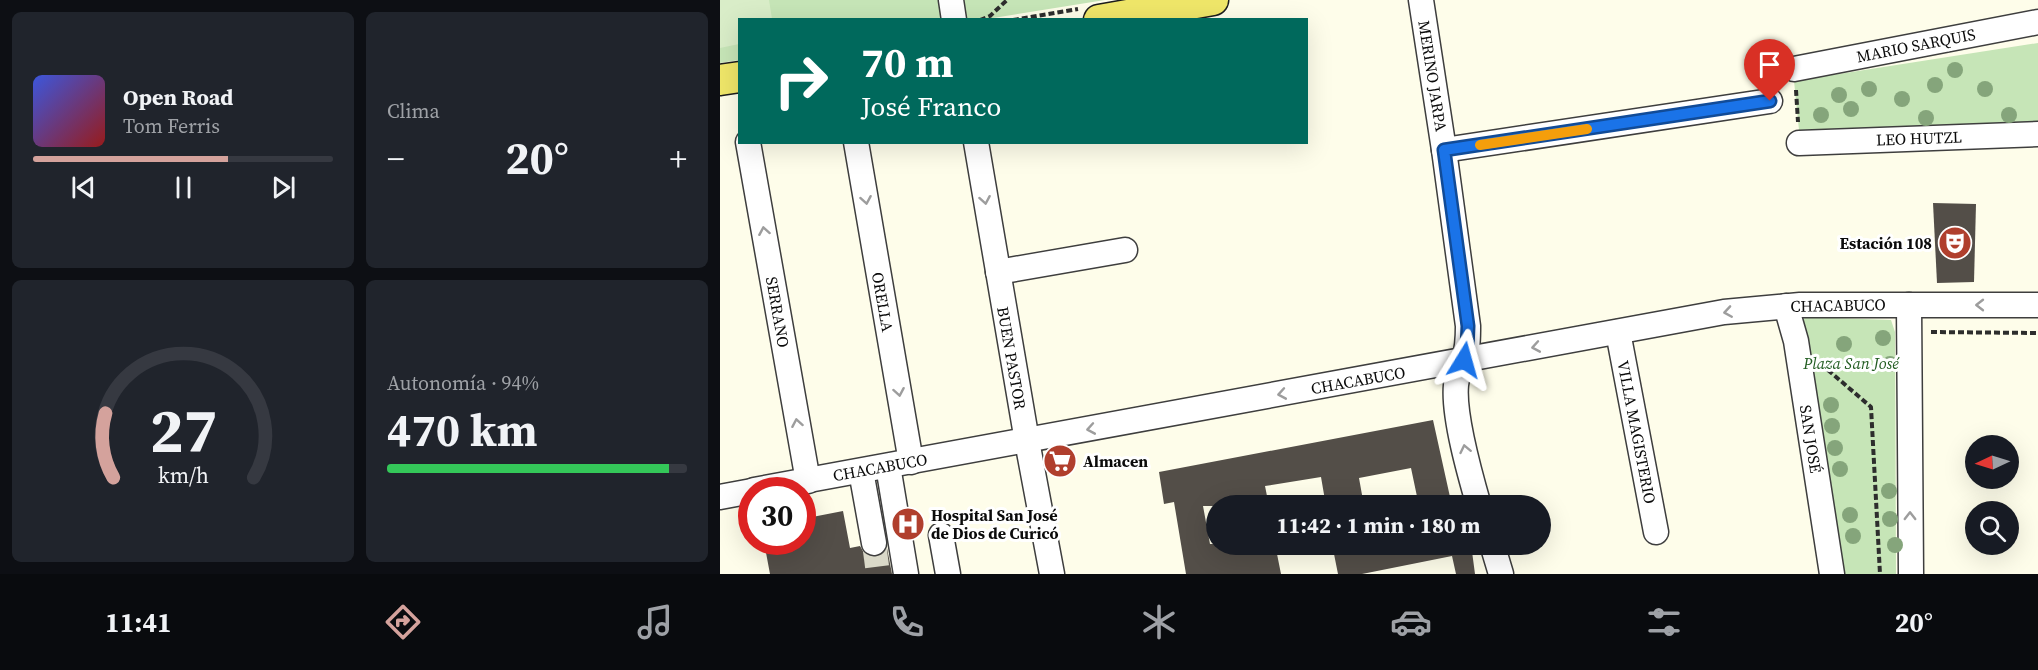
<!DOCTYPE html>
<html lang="es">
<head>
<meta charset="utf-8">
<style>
	:root { --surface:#171b24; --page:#20242c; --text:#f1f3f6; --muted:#9ea1a6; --line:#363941; --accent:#d4a29c }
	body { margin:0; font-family:"Source Serif 4",serif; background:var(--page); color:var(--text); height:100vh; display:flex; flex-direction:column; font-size:22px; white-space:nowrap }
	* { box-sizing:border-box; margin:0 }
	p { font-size:20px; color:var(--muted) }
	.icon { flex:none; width:33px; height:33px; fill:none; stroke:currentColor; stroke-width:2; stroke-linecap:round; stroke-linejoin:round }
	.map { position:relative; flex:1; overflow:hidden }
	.details { display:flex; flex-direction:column; gap:12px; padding:12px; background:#0d0f14; width:720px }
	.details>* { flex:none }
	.top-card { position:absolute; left:18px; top:18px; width:570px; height:126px; border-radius:0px; box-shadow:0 6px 24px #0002; background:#00695c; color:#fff; overflow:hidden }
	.needle { width:39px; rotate:266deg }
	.controls { position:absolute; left:1245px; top:435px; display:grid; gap:12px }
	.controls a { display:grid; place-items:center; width:54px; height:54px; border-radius:50%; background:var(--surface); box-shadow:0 6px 24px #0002; font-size:30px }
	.speed { position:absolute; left:18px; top:477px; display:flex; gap:12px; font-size:30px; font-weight:700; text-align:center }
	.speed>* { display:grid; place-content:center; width:78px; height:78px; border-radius:50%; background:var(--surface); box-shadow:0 6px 24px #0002; line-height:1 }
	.speed .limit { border:9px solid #d22; background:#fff; color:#111 }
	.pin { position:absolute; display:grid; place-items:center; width:51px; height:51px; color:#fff; margin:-62px -26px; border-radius:50% 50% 50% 0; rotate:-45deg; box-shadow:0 0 6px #0007 }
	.pin .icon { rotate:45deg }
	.me { position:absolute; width:66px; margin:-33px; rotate:8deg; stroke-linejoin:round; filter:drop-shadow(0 0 4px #0008) }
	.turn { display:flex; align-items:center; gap:21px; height:126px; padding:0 24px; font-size:27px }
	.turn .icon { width:78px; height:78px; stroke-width:2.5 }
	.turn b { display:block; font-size:42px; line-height:51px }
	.big { font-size:45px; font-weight:700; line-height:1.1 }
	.details .card { flex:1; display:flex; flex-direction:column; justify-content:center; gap:9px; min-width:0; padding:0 21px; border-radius:9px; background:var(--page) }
	.details .dial { align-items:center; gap:0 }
	.dial svg { height:156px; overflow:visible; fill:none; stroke:var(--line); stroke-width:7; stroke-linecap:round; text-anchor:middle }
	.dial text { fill:var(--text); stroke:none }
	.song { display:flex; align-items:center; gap:18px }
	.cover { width:72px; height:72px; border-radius:9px; background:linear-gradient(135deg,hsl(230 70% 55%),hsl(0 70% 35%)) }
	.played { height:6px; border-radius:3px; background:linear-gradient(90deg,var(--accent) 65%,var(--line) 65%) }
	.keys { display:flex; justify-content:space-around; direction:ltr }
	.heat { display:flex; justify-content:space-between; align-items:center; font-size:33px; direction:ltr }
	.charge { height:9px; border-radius:4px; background:linear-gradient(90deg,#34c759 94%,var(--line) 0) }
	.details .tiles { flex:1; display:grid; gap:12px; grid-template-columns:repeat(2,1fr) }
	.trip { position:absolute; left:486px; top:495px; width:345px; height:60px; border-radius:30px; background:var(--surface); box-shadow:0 6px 24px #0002; font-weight:700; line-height:60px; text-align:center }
	.dock { display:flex; height:96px; justify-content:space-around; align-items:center; background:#090b0e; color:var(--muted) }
	.dock .icon { width:42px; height:42px }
	.dock .selected { color:var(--accent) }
	.dock b { font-size:27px; color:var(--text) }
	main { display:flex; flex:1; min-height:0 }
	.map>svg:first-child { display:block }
</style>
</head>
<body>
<main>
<section class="details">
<div class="tiles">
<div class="card">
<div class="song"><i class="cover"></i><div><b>Open Road</b><p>Tom Ferris</p></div></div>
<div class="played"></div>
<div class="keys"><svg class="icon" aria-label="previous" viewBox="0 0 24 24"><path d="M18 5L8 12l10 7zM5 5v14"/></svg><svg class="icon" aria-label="pause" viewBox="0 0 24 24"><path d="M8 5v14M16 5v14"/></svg><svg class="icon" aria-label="next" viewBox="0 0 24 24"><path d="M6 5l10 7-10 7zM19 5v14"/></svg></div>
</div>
<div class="card"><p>Clima</p>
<div class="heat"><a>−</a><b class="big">20°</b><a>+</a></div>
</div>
<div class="card dial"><svg viewBox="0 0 100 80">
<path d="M14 69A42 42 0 1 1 86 69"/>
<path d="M14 69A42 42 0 0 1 10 36" stroke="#d4a29c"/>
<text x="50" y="56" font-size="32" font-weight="700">27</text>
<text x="50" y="72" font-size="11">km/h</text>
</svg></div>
<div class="card"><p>Autonomía · 94%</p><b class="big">470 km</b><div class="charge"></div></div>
</div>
</section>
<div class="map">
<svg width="1318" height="574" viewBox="0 0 1318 574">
	<rect width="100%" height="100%" fill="#fefdea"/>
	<g fill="#c6e5b7">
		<polygon points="0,0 385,0 267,19 20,20 19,60 0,63"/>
		<polygon points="1318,43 1318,124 1079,130 1074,81"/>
		<polygon points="1085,317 1171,320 1175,332 1176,574 1119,574 1081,324"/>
	</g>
	<polygon fill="#d9edc8" points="0,0 49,0 52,19 20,20 19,44 0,48"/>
	<g fill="#534e48">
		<polygon points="1213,203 1256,204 1254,282 1217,283"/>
		<polygon points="713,420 732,506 699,506 691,468 639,478 644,506 606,506 601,477 545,486 549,506 483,506 490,544 555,544 561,574 466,574 454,502 444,504 439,472"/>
		<polygon points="123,511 130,548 140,546 144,553 149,556 156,557 163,554 167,548 172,574 50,574 44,542 82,542 82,519"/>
		<polygon points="612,544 751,544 755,574 736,574 732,556 642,574 618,574"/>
	</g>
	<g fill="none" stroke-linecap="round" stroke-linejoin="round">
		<polyline stroke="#dad9c9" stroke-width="24" stroke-dasharray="24 12" stroke-linecap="butt" points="154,543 158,574"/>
		<defs>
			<g id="minor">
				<polyline points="231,0 234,20"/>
				<path d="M701,0L724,150L748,326C748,337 748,348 744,359C741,368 737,375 736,385C733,416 750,475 759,506"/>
				<polyline points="1074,69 1318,22"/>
				<polyline points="28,142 88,481"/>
				<polyline points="136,142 191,462"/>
				<polyline points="256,142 307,441 332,574"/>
				<polyline points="1079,143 1318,134"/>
				<polyline points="724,150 1050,101"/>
				<polyline points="278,272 405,250"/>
				<polyline points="1189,305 1191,574"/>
				<polyline points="1066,306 1076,341 1112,574"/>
				<polyline points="898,332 936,532"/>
				<polyline points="168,466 186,574"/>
				<polyline points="141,471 154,543"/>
				<polyline points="34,490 1004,312 1080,305 1318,305"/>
				<polyline points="0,497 32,491"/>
				<polyline points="221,535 228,574"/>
				<polyline points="772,544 781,574"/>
			</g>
			<g id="major">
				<polyline points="379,20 493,0"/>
				<polyline points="0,80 20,77"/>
			</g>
		</defs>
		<use href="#minor" stroke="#3e3e3e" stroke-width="27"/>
		<use href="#major" stroke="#1c1c1c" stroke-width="33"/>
		<g stroke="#2d2d2d" stroke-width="4" stroke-dasharray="6 3" stroke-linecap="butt">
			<polyline points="260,20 270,16 287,0"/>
			<polyline points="293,20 358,9"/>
			<polyline points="1076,90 1078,122"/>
			<polyline points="1211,332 1318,333"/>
			<polyline points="1101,364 1151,407 1160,574"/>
		</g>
		<use href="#minor" stroke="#fff" stroke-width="24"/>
		<use href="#major" stroke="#efe669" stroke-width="30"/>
	</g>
	<g fill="#85a57b">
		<circle cx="1235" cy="70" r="8"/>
		<circle cx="1215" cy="85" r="8"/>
		<circle cx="1149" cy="89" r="8"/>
		<circle cx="1265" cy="89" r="8"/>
		<circle cx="1119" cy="95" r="8"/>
		<circle cx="1182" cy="99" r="8"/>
		<circle cx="1131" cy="109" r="8"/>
		<circle cx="1101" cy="115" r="8"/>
		<circle cx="1289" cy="115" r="8"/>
		<circle cx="1206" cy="118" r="8"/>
		<circle cx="1163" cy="338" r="8"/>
		<circle cx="1124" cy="344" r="8"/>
		<circle cx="1170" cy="364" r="8"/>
		<circle cx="1111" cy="405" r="8"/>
		<circle cx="1112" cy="426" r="8"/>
		<circle cx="1115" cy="448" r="8"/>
		<circle cx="1120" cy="469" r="8"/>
		<circle cx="1169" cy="491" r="8"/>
		<circle cx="1130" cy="515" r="8"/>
		<circle cx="1170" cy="519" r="8"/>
		<circle cx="1133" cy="536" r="8"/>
		<circle cx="1175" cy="545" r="8"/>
	</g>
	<defs><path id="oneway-chevron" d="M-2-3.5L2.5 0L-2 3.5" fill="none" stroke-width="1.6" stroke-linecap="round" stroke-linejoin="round" transform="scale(1.5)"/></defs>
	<g stroke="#9d9d9d">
		<use href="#oneway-chevron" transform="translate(146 200) rotate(80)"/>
		<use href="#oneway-chevron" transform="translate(265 200) rotate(80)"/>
		<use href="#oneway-chevron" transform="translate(44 231) rotate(-100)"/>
		<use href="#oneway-chevron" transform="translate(1260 305) rotate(-180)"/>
		<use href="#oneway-chevron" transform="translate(1008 312) rotate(171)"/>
		<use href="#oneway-chevron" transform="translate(816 347) rotate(170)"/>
		<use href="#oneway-chevron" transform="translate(179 392) rotate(80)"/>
		<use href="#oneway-chevron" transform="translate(562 394) rotate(170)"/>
		<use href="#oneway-chevron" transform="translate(77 423) rotate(-100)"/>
		<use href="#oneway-chevron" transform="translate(371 429) rotate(170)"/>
		<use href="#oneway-chevron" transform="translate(745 449) rotate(-102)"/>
		<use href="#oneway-chevron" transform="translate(1190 516) rotate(-90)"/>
	</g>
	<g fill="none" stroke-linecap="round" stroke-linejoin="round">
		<defs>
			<polyline id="route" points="744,360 747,348 748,326 724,150 1050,101"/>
		</defs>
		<use href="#route" stroke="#114b97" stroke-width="15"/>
		<use href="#route" stroke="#1a73e8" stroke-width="10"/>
		<polyline stroke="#f59e0b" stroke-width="10" points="760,145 867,129"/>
	</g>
	<defs>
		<symbol id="theatre-disc" viewBox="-11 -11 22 22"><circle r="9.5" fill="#b03f2d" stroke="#fff"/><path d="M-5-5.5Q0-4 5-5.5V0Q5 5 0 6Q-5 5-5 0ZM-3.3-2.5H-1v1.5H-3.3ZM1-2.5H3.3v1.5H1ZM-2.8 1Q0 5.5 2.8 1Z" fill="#fff"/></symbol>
		<symbol id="supermarket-disc" viewBox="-11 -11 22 22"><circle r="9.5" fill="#b03f2d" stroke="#fff"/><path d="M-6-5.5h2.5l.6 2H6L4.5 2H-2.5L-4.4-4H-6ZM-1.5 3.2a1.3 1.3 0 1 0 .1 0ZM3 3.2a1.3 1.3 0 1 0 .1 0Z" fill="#fff"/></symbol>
		<symbol id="hospital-disc" viewBox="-11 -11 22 22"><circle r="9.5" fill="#b03f2d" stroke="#fff"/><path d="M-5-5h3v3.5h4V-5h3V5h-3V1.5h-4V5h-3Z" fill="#fff"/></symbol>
	</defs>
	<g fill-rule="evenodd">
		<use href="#theatre-disc" x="1216" y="224" width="38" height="38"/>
		<use href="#supermarket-disc" x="321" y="442" width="38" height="38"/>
		<use href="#hospital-disc" x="169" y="505" width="38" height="38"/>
	</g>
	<g text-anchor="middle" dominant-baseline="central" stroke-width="6" stroke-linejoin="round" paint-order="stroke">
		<g font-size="16" fill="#0b0b0b" stroke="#fff">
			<text transform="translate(1196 45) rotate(-11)">MARIO SARQUIS</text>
			<text transform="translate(713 76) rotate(81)">MERINO JARPA</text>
			<text transform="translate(1199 138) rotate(-2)">LEO HUTZL</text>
			<text transform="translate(163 302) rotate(80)">ORELLA</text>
			<text transform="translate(1118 305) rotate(-1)">CHACABUCO</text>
			<text transform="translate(58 312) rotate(80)">SERRANO</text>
			<text transform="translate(292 358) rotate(80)">BUEN PASTOR</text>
			<text transform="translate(638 380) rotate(-10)">CHACABUCO</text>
			<text transform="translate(917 432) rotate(79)">VILLA MAGISTERIO</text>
			<text transform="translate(1091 439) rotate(81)">SAN JOSÉ</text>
			<text transform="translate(160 467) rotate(-10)">CHACABUCO</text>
		</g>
		<g font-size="16" font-weight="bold" fill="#0b0b0b" stroke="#fff" text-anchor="start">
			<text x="1212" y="243" text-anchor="end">Estación 108</text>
			<text x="363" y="461">Almacen</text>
			<text x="211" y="515">Hospital San José<tspan x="211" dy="18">de Dios de Curicó</tspan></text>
		</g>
		<g font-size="16" font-style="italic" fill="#225d21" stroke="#fff">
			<text x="1131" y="363">Plaza San José</text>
		</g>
	</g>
</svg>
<div class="controls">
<a><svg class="needle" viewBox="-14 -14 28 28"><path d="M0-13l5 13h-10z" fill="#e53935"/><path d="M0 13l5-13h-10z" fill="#9ea1a6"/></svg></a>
<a><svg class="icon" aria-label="search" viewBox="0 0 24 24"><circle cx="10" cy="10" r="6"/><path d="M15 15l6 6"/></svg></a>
</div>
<div class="speed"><div class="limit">30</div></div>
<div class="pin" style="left:1050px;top:101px;background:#d93025"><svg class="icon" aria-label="arrive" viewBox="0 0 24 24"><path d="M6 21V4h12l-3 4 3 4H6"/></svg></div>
<svg class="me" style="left:744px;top:360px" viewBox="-20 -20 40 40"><path d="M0-17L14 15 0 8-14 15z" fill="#1a73e8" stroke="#fff" stroke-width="4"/></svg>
<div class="trip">11:42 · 1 min · 180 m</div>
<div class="top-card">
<div class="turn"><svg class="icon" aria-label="right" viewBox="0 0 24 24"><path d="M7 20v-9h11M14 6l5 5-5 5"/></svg><div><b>70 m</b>José Franco</div></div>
</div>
</div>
</main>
<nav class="dock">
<b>11:41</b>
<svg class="icon selected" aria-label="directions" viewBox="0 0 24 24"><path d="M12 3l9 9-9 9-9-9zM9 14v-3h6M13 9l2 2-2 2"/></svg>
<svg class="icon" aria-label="music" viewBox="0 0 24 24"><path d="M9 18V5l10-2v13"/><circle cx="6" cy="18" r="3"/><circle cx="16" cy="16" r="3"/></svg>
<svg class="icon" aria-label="phone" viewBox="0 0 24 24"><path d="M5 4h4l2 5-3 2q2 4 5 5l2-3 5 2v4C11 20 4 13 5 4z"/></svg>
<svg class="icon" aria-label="climate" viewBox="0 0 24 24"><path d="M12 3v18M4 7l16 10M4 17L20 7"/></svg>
<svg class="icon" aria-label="car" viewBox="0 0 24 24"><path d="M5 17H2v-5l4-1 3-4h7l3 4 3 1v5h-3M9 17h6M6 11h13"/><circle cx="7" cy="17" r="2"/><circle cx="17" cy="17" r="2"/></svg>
<svg class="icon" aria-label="filters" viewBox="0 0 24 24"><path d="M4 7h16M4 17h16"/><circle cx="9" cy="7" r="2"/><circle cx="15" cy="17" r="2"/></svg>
<b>20°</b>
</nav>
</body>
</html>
